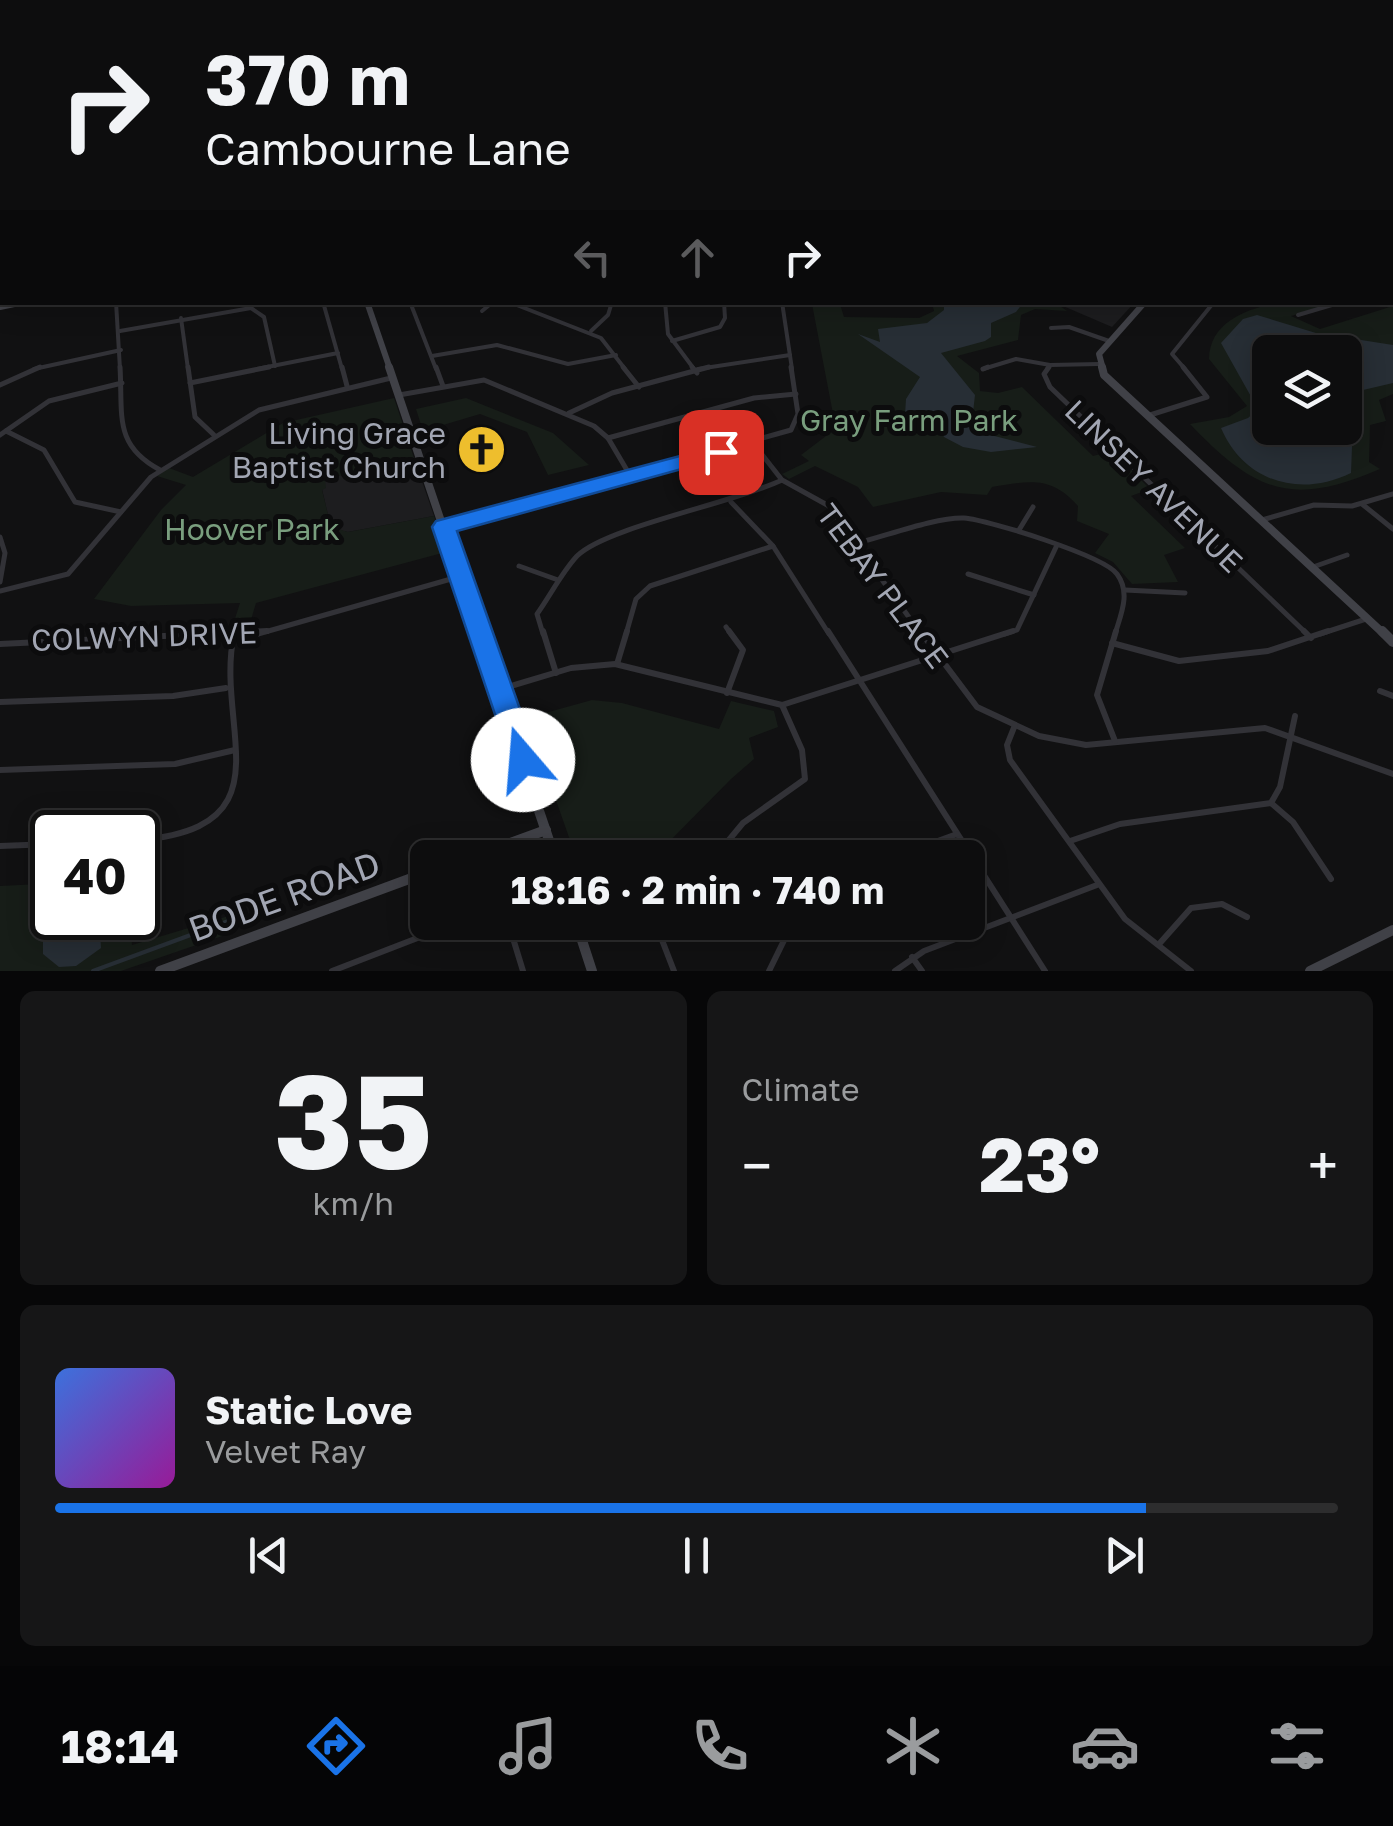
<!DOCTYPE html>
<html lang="en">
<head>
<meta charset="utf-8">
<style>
	:root { --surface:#0d0d0e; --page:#161617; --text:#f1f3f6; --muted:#9a9c9e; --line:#2d2d2e; --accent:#1a73e8 }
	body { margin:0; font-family:"Golos Text",sans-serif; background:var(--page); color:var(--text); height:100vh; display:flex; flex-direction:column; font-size:38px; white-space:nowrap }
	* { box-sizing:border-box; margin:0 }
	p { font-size:32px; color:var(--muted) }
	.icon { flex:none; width:55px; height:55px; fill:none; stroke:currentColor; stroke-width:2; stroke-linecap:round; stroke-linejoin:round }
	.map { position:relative; height:971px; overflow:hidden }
	.drawer { display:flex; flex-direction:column; gap:20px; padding:20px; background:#070708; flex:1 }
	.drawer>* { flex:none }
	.banner { position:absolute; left:0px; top:0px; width:1395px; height:305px; box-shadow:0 5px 25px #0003,0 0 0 2px var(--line); background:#0d0d0e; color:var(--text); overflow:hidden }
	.buttons { position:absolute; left:1252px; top:335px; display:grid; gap:20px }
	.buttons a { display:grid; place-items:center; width:110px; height:110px; border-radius:15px; background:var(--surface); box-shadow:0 5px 25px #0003,0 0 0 2px var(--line); font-size:50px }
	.speed { position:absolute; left:30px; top:810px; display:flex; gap:20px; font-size:50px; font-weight:700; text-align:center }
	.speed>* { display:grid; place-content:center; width:130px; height:130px; border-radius:50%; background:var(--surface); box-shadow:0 5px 25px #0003,0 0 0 2px var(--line); line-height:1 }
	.speed .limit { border:5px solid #111; border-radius:15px; background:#fff; color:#111 }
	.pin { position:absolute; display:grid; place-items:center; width:85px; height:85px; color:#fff; margin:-42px; border-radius:20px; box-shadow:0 5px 15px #0006 }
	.me { position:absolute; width:110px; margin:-55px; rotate:342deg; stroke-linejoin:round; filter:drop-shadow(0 0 8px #0008) }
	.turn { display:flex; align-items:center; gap:35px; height:210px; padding:0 40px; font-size:45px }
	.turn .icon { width:130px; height:130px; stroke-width:2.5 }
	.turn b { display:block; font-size:70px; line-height:85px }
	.lanes { display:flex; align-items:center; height:95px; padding:0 40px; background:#0003; justify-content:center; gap:50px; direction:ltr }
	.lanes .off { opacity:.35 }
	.big { font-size:75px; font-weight:700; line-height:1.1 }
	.drawer .card { flex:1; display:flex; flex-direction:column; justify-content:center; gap:15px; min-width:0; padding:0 35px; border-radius:15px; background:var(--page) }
	.drawer .dial { align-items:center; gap:0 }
	.dial b { font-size:130px; line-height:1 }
	.song { display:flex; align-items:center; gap:30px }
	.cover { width:120px; height:120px; border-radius:15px; background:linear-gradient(135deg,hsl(220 70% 55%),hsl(300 70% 35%)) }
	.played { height:10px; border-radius:5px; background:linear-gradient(90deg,var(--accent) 85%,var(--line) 85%) }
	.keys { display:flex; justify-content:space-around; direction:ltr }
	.heat { display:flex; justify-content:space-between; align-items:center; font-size:55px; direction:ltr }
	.drawer .tiles { flex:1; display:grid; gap:20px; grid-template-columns:1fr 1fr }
	.card:last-child { grid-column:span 2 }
	.trip { position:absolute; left:410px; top:840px; width:575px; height:100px; border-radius:15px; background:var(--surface); box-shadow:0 5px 25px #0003,0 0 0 2px var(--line); font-weight:700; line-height:100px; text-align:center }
	.menu { display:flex; height:160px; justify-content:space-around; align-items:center; background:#050506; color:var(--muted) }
	.menu .icon { width:70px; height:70px }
	.menu .active { color:var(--accent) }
	.menu b { font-size:45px; color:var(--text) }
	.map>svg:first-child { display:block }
</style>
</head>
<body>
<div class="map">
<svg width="1393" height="971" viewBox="0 0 1393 971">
	<rect width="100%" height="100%" fill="#111112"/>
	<g fill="#1d1d1f">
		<polygon points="1056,303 1134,303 1112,327"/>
		<polygon points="414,458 434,516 348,532 331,528 322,489 324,479"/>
	</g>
	<g fill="#171d18" fill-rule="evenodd">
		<path d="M932,303H1056L1067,311L1035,309L1021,315L1018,340L957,356L979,373L980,391L998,393L1022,387L1093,456L1112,451L1150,489L1131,496L1185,548L1164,555L1178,582L1132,584L1113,562L1095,553L1109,534L1077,521L1078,506C1051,475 1029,481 992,487L987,495L941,492L873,507L858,487L815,466L789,479L782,474L809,461L801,455L826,436L802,425L804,419H834L812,304H840L844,317L919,318L934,311Z"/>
		<path d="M1275,303H1336L1291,316L1320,329L1393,306V394L1379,400L1386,421L1370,425L1369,462L1380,469C1291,508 1254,491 1190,424L1229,417L1247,406L1209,359C1210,322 1245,310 1275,303ZM1270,352H1345V428H1270Z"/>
		<polygon points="394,398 414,458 325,479 326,488 322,490 331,527 348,532 434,516 446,552 256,603 248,630 231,631 240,603 131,606 94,599 161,510 186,485 157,476 169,468 193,477 283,423"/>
		<polygon points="466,398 553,433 589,465 548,475 527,432 480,414 423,431 416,409"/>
		<polygon points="592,700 622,703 719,729 731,701 774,711 778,727 749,738 754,759 731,779 654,857 576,857 527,718"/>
		<polygon points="52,855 52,918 130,918 132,945 235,914 240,917 241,924 228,934 121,971 0,971 0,886 40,884"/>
	</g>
	<g fill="#272e35" fill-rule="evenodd">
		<polygon points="944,303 1023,303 1016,312 991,323 991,337 985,341 941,353 975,395 971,430 1037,447 991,452 963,447 944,437 939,429 905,415 906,399 920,377 858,334 880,342 878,329 927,323 944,310"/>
		<path d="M1257,315L1329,337L1323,348H1331L1342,337L1393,345V383L1363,390L1347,400L1353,420L1351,473C1298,499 1243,480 1221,428L1248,418L1258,409L1221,343L1243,319ZM1270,352H1345V428H1270Z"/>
		<polygon points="72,923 88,923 100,933 101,948 76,966 59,967 43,954 43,937"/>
	</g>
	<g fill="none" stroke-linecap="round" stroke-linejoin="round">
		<polyline stroke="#272e35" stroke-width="4" points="93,971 234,919"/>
		<g stroke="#323237" stroke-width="2.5">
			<polyline points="875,0 879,2"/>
			<polyline points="946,0 950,2"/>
			<polyline points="81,2 100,0"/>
			<polyline points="524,2 528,0"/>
			<polyline points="1078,2 1087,1"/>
		</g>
		<g stroke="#323237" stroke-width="4">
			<polyline points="116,302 120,369"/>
			<polyline points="323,302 342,369"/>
			<polyline points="410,302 436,369"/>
			<polyline points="509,302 601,338 625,369"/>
			<polyline points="665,302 668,334 694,369"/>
			<polyline points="782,302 792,369"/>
			<polyline points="482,311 493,302"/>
			<polyline points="1298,315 1342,302"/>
			<polyline points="181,318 188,369"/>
			<polyline points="1051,328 1069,327 1109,341"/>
			<polyline points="120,331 251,308 264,317 275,366"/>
			<polyline points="591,331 608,315 612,302"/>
			<polyline points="672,341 720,327 725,318 724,302"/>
			<polyline points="432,356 497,345 568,364 616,355"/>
			<polyline points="1050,365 1099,364"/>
			<polyline points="34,369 121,350"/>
			<polyline points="257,369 338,353"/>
			<polyline points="698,369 790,355"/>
			<polyline points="983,369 1016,359 1050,365"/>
			<polyline points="1047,369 1050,365"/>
			<polyline points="1185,369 1172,354 1214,302"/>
		</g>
		<g stroke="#323237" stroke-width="5">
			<path d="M120,367C123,415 113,445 160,470"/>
			<polyline points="188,367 195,417 214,435"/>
			<polyline points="342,367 347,386"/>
			<polyline points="436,367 443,386"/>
			<polyline points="623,367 639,387"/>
			<polyline points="692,367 697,373"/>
			<polyline points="1049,367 1044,374 1050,387 1307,634"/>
			<polyline points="983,369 988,367"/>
			<polyline points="190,383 269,367"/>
			<polyline points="0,385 40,367"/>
			<polyline points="399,395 484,380 594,426 608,438 631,477"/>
			<polyline points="569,413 612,393 709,367"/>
			<polyline points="1150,415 1207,397 1183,367"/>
			<polyline points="6,431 44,450 75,502 121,512"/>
			<polyline points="0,435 49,401 122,383"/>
			<polyline points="608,438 754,398 796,394"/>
			<polyline points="753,443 782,480 829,506 921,634"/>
			<polyline points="731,502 773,546 829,634"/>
			<polyline points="1362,504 1393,529"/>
			<polyline points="1262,520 1314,505 1352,506 1393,494"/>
			<polyline points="444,527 791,430 798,414 791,367"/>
			<polyline points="1019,530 1033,507"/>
			<polyline points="0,537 5,553 0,582"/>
			<path d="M857,543C886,536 936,517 964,518C989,520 1104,556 1117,574C1131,593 1121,614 1115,634"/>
			<polyline points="519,566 558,580"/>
			<polyline points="1313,567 1347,555"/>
			<polyline points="968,574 1034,595"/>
			<polyline points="1125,590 1185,593"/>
			<polyline points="0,591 68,574 151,477 259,410 391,378"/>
			<polyline points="726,627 731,634"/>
			<polyline points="258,634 458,577"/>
			<path d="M543,634L537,614C550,596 562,572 577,556C606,527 734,503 782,480"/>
			<polyline points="626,634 636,599 650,586 773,546"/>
			<polyline points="1005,634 1017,630 1057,545"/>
			<polyline points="1320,634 1366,619"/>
		</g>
		<g stroke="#323237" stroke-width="6">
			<polyline points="543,631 556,673"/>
			<polyline points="828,631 1045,971"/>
			<polyline points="920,631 977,707 1039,736 1086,745 1265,728 1393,774"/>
			<polyline points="1304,631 1311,638"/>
			<polyline points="1112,643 1179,661 1268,651 1328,631"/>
			<polyline points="0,644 267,631"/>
			<polyline points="617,664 627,631"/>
			<polyline points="501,689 571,668 615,664 782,705 1013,631"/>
			<polyline points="1380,691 1393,696"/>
			<polyline points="727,693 743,650 729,631"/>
			<polyline points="0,702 173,696 226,688"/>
			<polyline points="1015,725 1007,745 1010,760 1125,919 1191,971"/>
			<polyline points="1115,741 1097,695 1116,631"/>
			<polyline points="0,770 175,764 235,750"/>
			<polyline points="1271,803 1293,822 1331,879"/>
			<path d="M138,840C291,828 214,728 234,634"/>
			<polyline points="1070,841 1120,824 1271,803 1280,787 1295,716"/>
			<polyline points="0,846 52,844"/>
			<polyline points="714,858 743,823 805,779 802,750 782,705"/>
			<polyline points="891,858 957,834"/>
			<polyline points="508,922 523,971"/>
			<polyline points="666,922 662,940 674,971"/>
			<polyline points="1160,943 1191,908 1222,904 1247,917"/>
			<polyline points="912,957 922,971"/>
			<polyline points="332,971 459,922"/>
			<polyline points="769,971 793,922"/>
			<polyline points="895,971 924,951 1097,885"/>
		</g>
		<g stroke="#404147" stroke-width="5">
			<polyline points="991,0 995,2"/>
			<polyline points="1243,0 1248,2"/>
			<polyline points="661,2 707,0"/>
		</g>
		<g stroke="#404147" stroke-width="6">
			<polyline points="367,302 390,369"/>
			<polyline points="0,307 24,302"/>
			<polyline points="1103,369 1099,354 1145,302"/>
		</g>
		<g stroke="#404147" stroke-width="8">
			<polyline points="389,367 479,634"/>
			<polyline points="1102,367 1104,375 1384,634"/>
		</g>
		<g stroke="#404147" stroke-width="10">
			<polyline points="478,631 555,858"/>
			<polyline points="1382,631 1393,642"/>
			<polyline points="469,858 546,830"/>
			<polyline points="576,922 592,971"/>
			<polyline points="160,971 428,872"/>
			<polyline points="1310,971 1393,930"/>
		</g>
	</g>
	<polygon fill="#1a73e8" stroke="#114b97" stroke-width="2.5" points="721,445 732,452 729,456 457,531 538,760 533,768 513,768 432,527 436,521"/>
	<defs>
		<symbol id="church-disc" viewBox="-11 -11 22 22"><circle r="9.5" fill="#eebe2d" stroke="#0c0c0d"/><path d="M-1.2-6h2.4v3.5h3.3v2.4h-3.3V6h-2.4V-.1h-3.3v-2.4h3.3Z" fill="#111"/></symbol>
	</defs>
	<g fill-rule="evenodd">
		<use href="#church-disc" x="454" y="422" width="55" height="55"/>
	</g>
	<g text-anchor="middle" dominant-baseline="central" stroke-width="10" stroke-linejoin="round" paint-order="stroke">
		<g font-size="30" fill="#799e7e" stroke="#0c0c0d">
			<text x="909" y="420">Gray Farm Park</text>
			<text x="252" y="529">Hoover Park</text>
		</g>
		<g font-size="30" fill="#a2a6b3" stroke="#0c0c0d" text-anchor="end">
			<text x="446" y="433">Living Grace<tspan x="446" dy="34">Baptist Church</tspan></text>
		</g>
		<g font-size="30" fill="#a2a6b3" stroke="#0c0c0d">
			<text transform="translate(1154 486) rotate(44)">LINSEY AVENUE</text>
			<text transform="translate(883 586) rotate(53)">TEBAY PLACE</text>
			<text transform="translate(144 636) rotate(-2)">COLWYN DRIVE</text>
		</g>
		<g font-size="35" fill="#a2a6b3" stroke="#0c0c0d">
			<text transform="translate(284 896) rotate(-20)">BODE ROAD</text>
		</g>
	</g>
</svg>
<div class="buttons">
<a><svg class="icon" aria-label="layers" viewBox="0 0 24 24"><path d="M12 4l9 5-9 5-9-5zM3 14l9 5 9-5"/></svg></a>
</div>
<div class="speed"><div class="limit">40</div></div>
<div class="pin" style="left:721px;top:452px;background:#d93025"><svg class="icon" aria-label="arrive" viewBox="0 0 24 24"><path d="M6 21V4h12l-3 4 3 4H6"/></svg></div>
<svg class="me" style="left:523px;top:760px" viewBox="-20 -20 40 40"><circle r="19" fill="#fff"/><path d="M0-13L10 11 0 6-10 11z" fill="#1a73e8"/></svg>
<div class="trip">18:16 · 2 min · 740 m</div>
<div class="banner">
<div class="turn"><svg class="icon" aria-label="right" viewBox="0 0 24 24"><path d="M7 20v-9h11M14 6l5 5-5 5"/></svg><div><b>370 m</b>Cambourne Lane</div></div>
<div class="lanes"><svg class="icon off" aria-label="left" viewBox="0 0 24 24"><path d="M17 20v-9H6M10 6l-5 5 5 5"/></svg><svg class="icon off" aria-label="ahead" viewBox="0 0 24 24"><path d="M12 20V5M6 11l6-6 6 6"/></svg><svg class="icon" aria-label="right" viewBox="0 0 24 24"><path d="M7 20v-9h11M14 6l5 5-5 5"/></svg></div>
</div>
</div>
<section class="drawer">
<div class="tiles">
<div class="card dial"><b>35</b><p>km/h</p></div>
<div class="card"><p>Climate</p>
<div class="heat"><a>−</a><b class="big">23°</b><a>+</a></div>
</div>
<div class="card">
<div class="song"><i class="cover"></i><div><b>Static Love</b><p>Velvet Ray</p></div></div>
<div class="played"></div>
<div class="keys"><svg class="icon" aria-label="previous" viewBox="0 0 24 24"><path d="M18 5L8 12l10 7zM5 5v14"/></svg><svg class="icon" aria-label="pause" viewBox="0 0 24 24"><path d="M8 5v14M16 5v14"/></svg><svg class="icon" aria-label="next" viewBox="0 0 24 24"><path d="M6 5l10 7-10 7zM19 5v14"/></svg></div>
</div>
</div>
</section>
<nav class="menu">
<b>18:14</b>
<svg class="icon active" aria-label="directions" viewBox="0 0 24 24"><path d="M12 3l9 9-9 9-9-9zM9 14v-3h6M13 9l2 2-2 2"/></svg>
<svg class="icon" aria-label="music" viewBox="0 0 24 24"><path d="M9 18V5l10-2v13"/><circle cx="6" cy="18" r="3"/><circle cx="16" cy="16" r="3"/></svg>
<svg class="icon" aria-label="phone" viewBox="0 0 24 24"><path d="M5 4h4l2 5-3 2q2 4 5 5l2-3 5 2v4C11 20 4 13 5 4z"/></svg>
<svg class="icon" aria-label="climate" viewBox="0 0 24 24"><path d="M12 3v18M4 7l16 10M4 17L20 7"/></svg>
<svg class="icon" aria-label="car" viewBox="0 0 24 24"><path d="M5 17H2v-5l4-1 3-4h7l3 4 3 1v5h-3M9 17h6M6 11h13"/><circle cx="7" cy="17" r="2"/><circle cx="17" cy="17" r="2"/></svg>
<svg class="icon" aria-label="filters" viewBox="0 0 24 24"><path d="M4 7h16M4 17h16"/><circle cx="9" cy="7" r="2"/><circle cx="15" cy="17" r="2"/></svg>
</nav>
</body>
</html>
